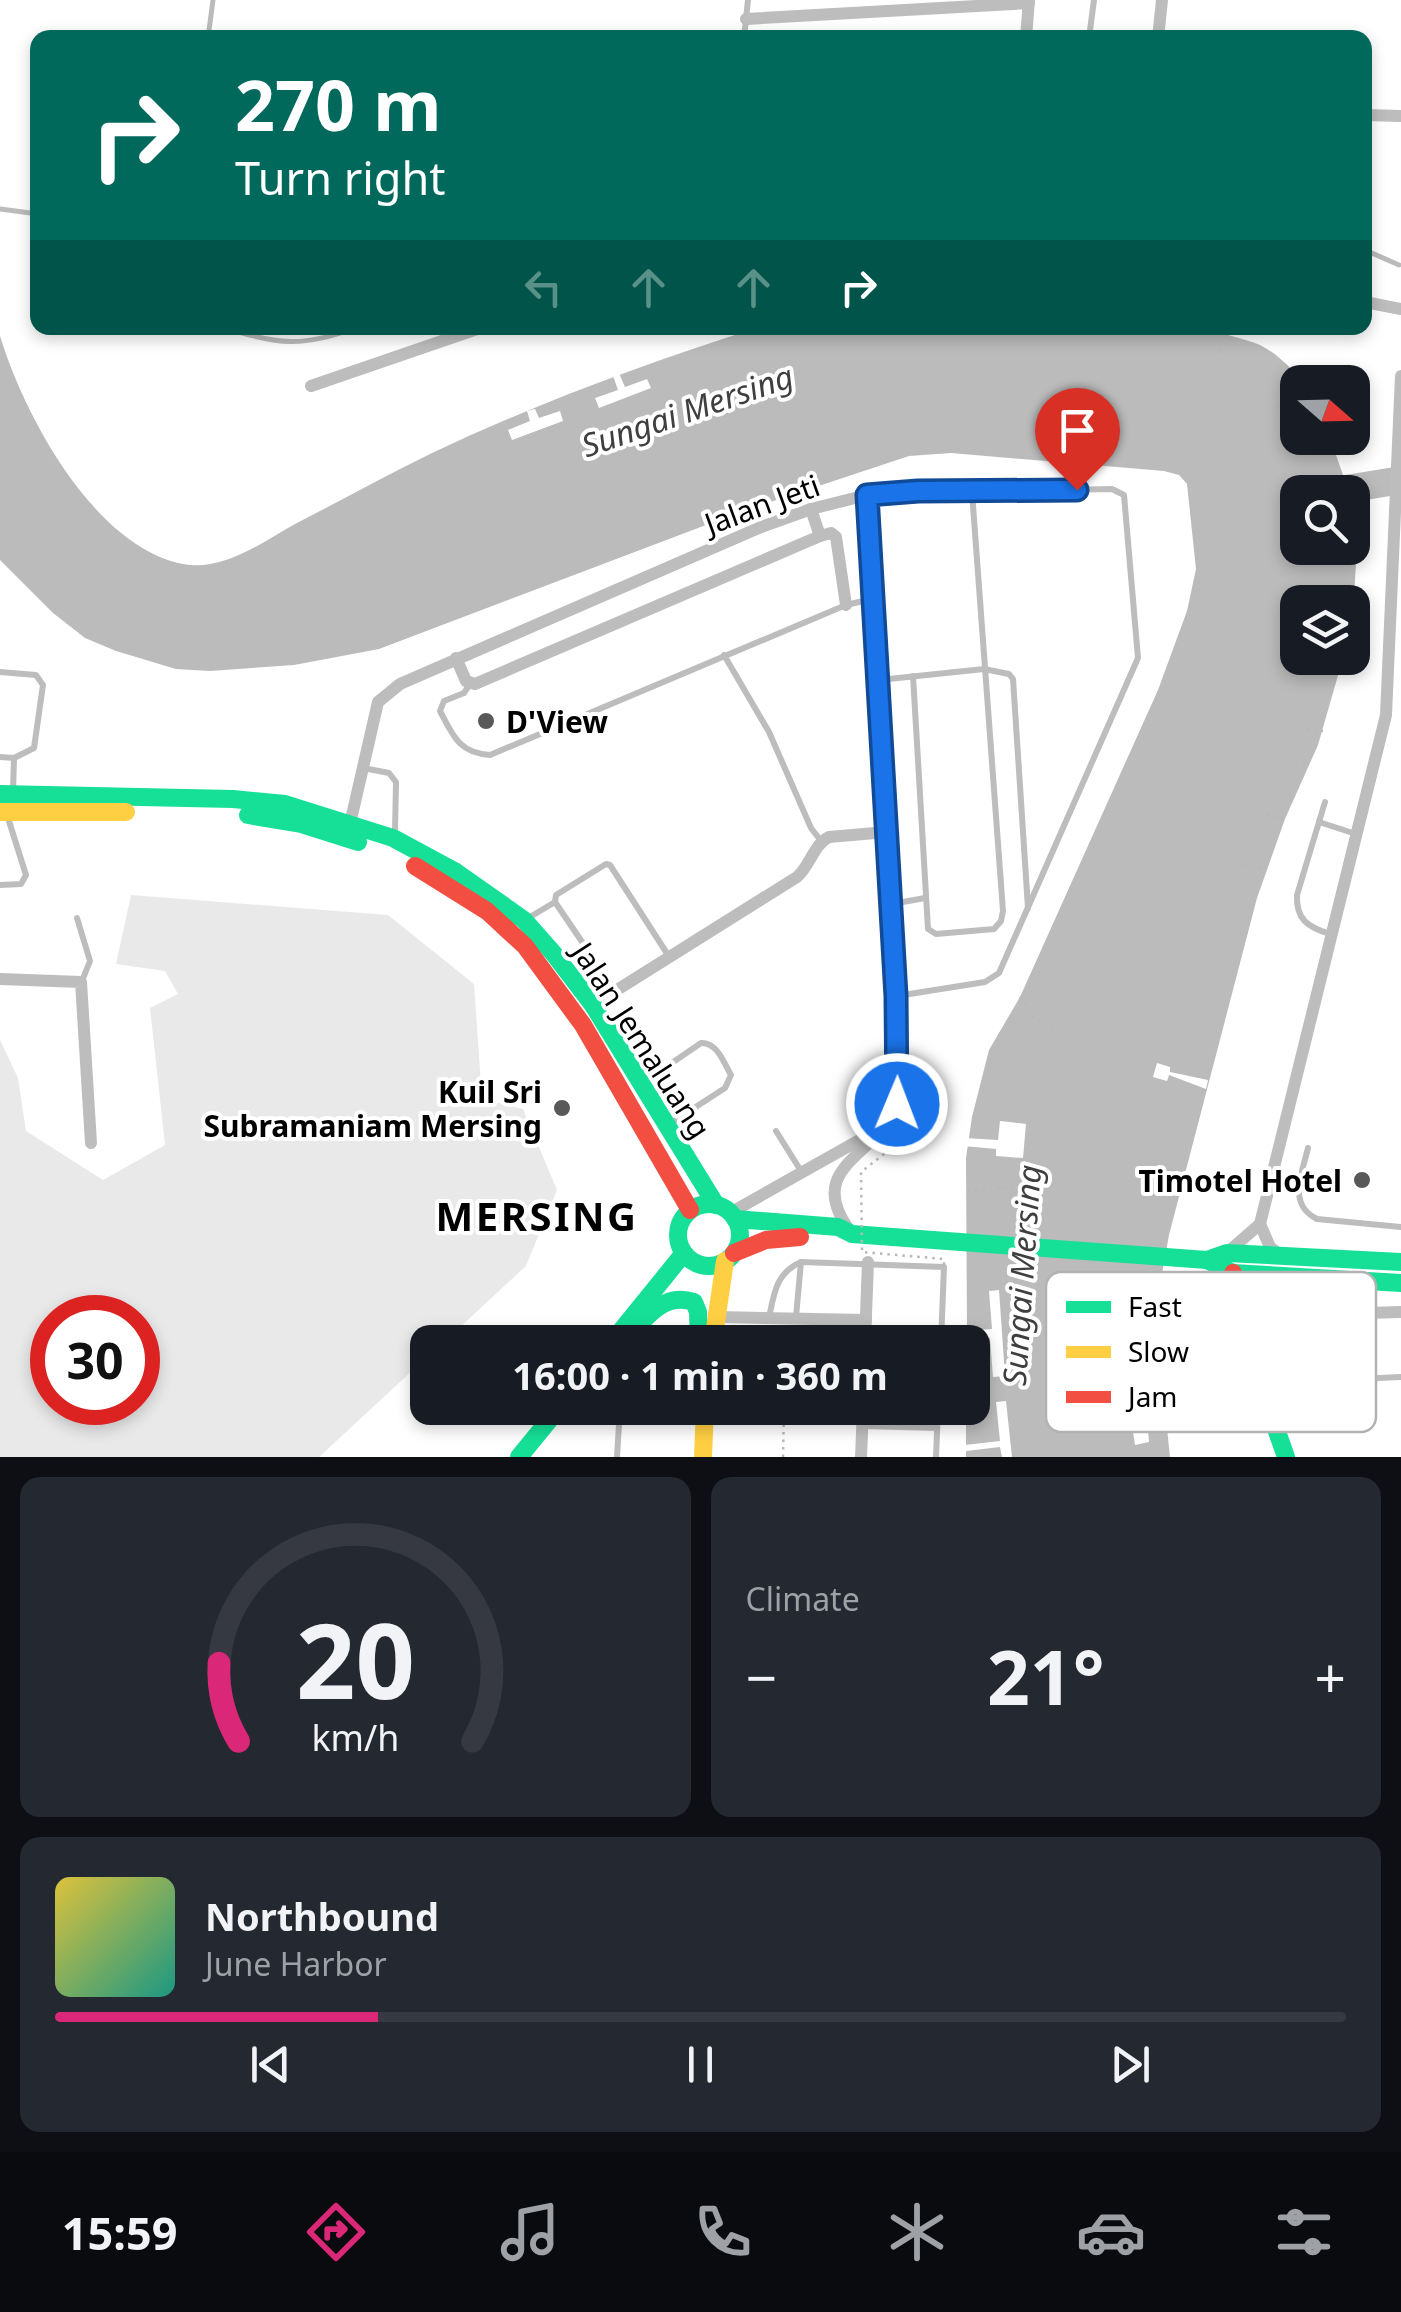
<!DOCTYPE html>
<html lang="en">
<head>
<meta charset="utf-8">
<style>
	:root { --surface:#171b24; --page:#242831; --text:#f1f3f6; --muted:#9ea1a6; --line:#363941; --accent:#db2777 }
	body { margin:0; font-family:"Noto Sans",sans-serif; background:var(--page); color:var(--text); height:100vh; display:flex; flex-direction:column; font-size:38px; white-space:nowrap }
	* { box-sizing:border-box; margin:0 }
	p { font-size:32px; color:var(--muted) }
	.icon { flex:none; width:55px; height:55px; fill:none; stroke:currentColor; stroke-width:2; stroke-linecap:round; stroke-linejoin:round }
	.map { position:relative; height:1457px; overflow:hidden }
	.panel { display:flex; flex-direction:column; gap:20px; padding:20px; background:#0d0f14; flex:1 }
	.panel>* { flex:none }
	.top-card { position:absolute; left:30px; top:30px; width:1342px; height:305px; border-radius:20px; box-shadow:0 5px 15px #0003; background:#00695c; color:#fff; overflow:hidden }
	.needle { width:65px; rotate:110deg }
	.buttons { position:absolute; left:1280px; top:365px; display:grid; gap:20px }
	.buttons a { display:grid; place-items:center; width:90px; height:90px; border-radius:20px; background:var(--surface); box-shadow:0 5px 15px #0003; font-size:50px }
	.speed { position:absolute; left:30px; top:1295px; display:flex; gap:20px; font-size:50px; font-weight:700; text-align:center }
	.speed>* { display:grid; place-content:center; width:130px; height:130px; border-radius:50%; background:var(--surface); box-shadow:0 5px 15px #0003; line-height:1 }
	.speed .limit { border:15px solid #d22; background:#fff; color:#111 }
	.pin { position:absolute; display:grid; place-items:center; width:85px; height:85px; color:#fff; margin:-102px -42px; border-radius:50% 50% 50% 0; rotate:-45deg; box-shadow:0 0 10px #0007 }
	.pin .icon { rotate:45deg }
	.me { position:absolute; width:110px; margin:-55px; rotate:1deg; stroke-linejoin:round; filter:drop-shadow(0 0 8px #0008) }
	.turn { display:flex; align-items:center; gap:35px; height:210px; padding:0 40px; font-size:45px }
	.turn .icon { width:130px; height:130px; stroke-width:2.5 }
	.turn b { display:block; font-size:70px; line-height:85px }
	.lanes { display:flex; align-items:center; height:95px; padding:0 40px; background:#0003; justify-content:center; gap:50px; direction:ltr }
	.lanes .off { opacity:.35 }
	.big { font-size:75px; font-weight:700; line-height:1.1 }
	.panel .tile { flex:1; display:flex; flex-direction:column; justify-content:center; gap:15px; min-width:0; padding:0 35px; border-radius:20px; background:var(--page) }
	.panel .dial { align-items:center; gap:0 }
	.dial svg { height:260px; overflow:visible; fill:none; stroke:var(--line); stroke-width:7; stroke-linecap:round; text-anchor:middle }
	.dial text { fill:var(--text); stroke:none }
	.song { display:flex; align-items:center; gap:30px }
	.cover { width:120px; height:120px; border-radius:15px; background:linear-gradient(135deg,hsl(50 70% 55%),hsl(170 70% 35%)) }
	.played { height:10px; border-radius:5px; background:linear-gradient(90deg,var(--accent) 25%,var(--line) 25%) }
	.keys { display:flex; justify-content:space-around; direction:ltr }
	.heat { display:flex; justify-content:space-between; align-items:center; font-size:55px; direction:ltr }
	.panel .tiles { flex:1; display:grid; gap:20px; grid-template-columns:1fr 1fr }
	.tile:last-child { grid-column:span 2 }
	.trip { position:absolute; left:410px; top:1325px; width:580px; height:100px; border-radius:20px; background:var(--surface); box-shadow:0 5px 15px #0003; font-weight:700; line-height:100px; text-align:center }
	.menu { display:flex; height:160px; justify-content:space-around; align-items:center; background:#090b0e; color:var(--muted) }
	.menu .icon { width:70px; height:70px }
	.menu .current { color:var(--accent) }
	.menu b { font-size:45px; color:var(--text) }
	.map>svg:first-child { display:block }
</style>
</head>
<body>
<div class="map">
<svg width="1401" height="1457" viewBox="0 0 1401 1457">
	<rect width="100%" height="100%" fill="#fff"/>
	<path fill="#e9e9e9" fill-rule="evenodd" d="M131,895L388,915L474,984L482,1099L523,1109L557,1190L526,1266L444,1342H428L427,1357L319,1457H0V1040L18,1078L26,1131L103,1180L165,1145L150,1008L178,994L165,971L116,964ZM52,1318H138V1402H52Z"/>
	<path fill="#bbb" d="M757,328H1206C1223,335 1244,338 1260,345C1278,354 1290,368 1304,382H1298V438H1330L1349,492H1298V548H1352L1353,523L1356,563L1353,613L1352,602H1298V658H1343L1318,745L1285,819L1257,898L1169,1235L1155,1313L1170,1457H966V1408H972V1342H967V1331L966,1158L972,1117L989,1050L1020,997L1158,690L1187,611L1196,569L1187,484L1179,475L1164,471L951,453L909,456L743,511L379,649L294,665L210,671L176,669L116,651L85,638L53,613L0,560V336C24,415 94,547 183,564C222,572 263,542 295,524C340,501 385,476 430,454C535,404 646,363 757,328Z"/>
	<g fill="#fff">
		<polygon points="618,371 625,387 647,379 651,388 599,408 595,398 618,390 612,373"/>
		<polygon points="535,409 539,418 560,411 563,421 512,440 508,430 530,421 527,411"/>
		<polygon points="1157,1063 1170,1067 1170,1072 1208,1080 1206,1089 1169,1075 1167,1081 1153,1077"/>
		<polygon points="1000,1121 1026,1124 1023,1158 996,1156 996,1149 963,1146 964,1138 998,1140"/>
		<polygon points="999,1290 1005,1376 993,1377 990,1338 968,1339 967,1331 992,1329 989,1291"/>
		<polygon points="1006,1401 1012,1457 1002,1457 1000,1447 966,1451 965,1445 1000,1441 996,1402"/>
		<polygon points="1144,1415 1145,1423 1166,1420 1167,1427 1148,1431 1149,1442 1135,1445 1131,1418"/>
	</g>
	<g fill="none" stroke-linecap="round" stroke-linejoin="round">
		<g stroke="#bbb" stroke-width="5">
			<polyline points="208,38 213,0"/>
			<polyline points="0,209 38,214"/>
			<polyline points="1365,250 1399,265"/>
			<path d="M226,328C278,345 304,347 355,328"/>
		</g>
		<polyline stroke="#bbb" stroke-width="28" points="1328,492 1401,480"/>
		<g stroke="#b8b8b8" stroke-width="2.5" stroke-dasharray="2.5 5" stroke-linecap="butt">
			<polyline points="1220,352 1231,338"/>
			<polyline points="1276,408 1298,404"/>
			<polyline points="1352,542 1355,541"/>
			<polyline points="1331,551 1339,548"/>
			<polyline points="1307,729 1323,731"/>
			<polyline points="1295,762 1309,765"/>
			<polyline points="1267,814 1285,820"/>
			<polyline points="1245,864 1267,870"/>
			<polyline points="1020,997 1035,1019 1059,1030"/>
			<polyline points="967,1192 1013,1187"/>
			<polyline points="783,1457 784,1408"/>
		</g>
		<g stroke="#bdbdbd" stroke-width="6">
			<polyline points="744,38 748,0"/>
			<polyline points="1089,38 1094,0"/>
			<polyline points="868,495 919,491 972,492 1003,911 1001,921 994,929 936,934 928,929 913,676"/>
			<polyline points="724,655 769,732 811,828 821,841"/>
			<polyline points="0,672 36,675 43,685 34,748 14,758 0,757"/>
			<polyline points="879,680 984,669 1009,674 1013,679 1028,908"/>
			<path d="M470,684L464,693L444,701L440,711C453,736 459,753 490,755L846,605L872,599"/>
			<polyline points="363,768 389,773 396,782 395,832"/>
			<polyline points="13,792 14,758"/>
			<path d="M1325,802L1297,895C1296,919 1307,927 1330,934"/>
			<polyline points="1319,822 1356,834"/>
			<polyline points="0,885 21,884 26,875 8,818"/>
			<polyline points="555,902 616,992"/>
			<polyline points="892,904 925,898"/>
			<polyline points="530,917 555,902 556,895 606,864 610,865 668,955"/>
			<polyline points="77,918 90,961 82,981"/>
			<polyline points="897,996 985,982 999,973 1138,658 1124,495 1112,489 972,492"/>
			<path d="M647,1080L701,1043C717,1042 724,1063 731,1075L725,1088L671,1123"/>
			<polyline points="776,1131 801,1171"/>
			<path d="M1308,1148C1302,1174 1287,1204 1317,1219L1401,1227"/>
			<polyline points="796,1317 801,1262 944,1267 941,1342"/>
			<path d="M769,1318C774,1293 776,1273 801,1262"/>
			<polyline points="1270,1383 1401,1377"/>
			<polyline points="864,1426 937,1428"/>
			<polyline points="617,1457 620,1408"/>
			<polyline points="936,1457 938,1408"/>
		</g>
		<g stroke="#bdbdbd" stroke-width="12">
			<polyline points="746,19 1029,3"/>
			<polyline points="1026,38 1029,0"/>
			<polyline points="1158,38 1162,0"/>
			<polyline points="1365,115 1401,116"/>
			<polyline points="1365,302 1401,309"/>
			<polyline points="311,386 480,328"/>
			<polyline points="820,536 831,533 836,537 846,605"/>
			<polyline points="456,658 466,681 475,684 820,536 811,509"/>
			<path d="M350,824L378,702L400,684L761,527L811,509L867,495C874,622 882,749 890,876C894,946 903,1020 899,1090C894,1155 799,1159 849,1230"/>
			<polyline points="0,979 81,982 91,1143"/>
			<path d="M593,1005L797,877C810,866 814,844 829,837L887,832"/>
			<polyline points="730,1213 872,1133"/>
			<polyline points="1260,1224 1270,1247 1280,1255"/>
			<polyline points="1229,1251 1260,1224 1386,715 1401,376"/>
			<polyline points="717,1317 866,1320"/>
			<polyline points="1258,1335 1276,1329 1297,1315 1401,1312"/>
			<polyline points="865,1342 868,1262"/>
			<polyline points="861,1457 863,1408"/>
		</g>
		<g stroke="#16e098" stroke-width="18">
			<polyline points="0,794 233,799 285,804 393,838 456,872 524,920 554,954 593,1005 716,1205"/>
			<polyline points="248,815 301,824 358,842"/>
			<circle cx="709" cy="1235" r="31"/>
			<polyline points="735,1219 838,1227 852,1234 1207,1260 1233,1273 1401,1283"/>
			<polyline points="1207,1260 1227,1253 1401,1262"/>
			<polyline points="1281,1277 1268,1286 1256,1315 1268,1406 1286,1457"/>
			<polyline points="612,1342 684,1253"/>
			<path d="M624,1342C643,1321 662,1291 694,1302L698,1312L699,1342"/>
			<polyline points="519,1457 559,1408"/>
		</g>
		<g stroke="#ffcf43" stroke-width="18">
			<polyline points="0,812 126,812"/>
			<polyline points="713,1342 725,1261"/>
			<polyline points="703,1457 705,1408"/>
		</g>
		<g stroke="#f24e42" stroke-width="18">
			<polyline points="415,866 487,911 525,946 583,1025 690,1210"/>
			<polyline points="734,1253 766,1240 800,1237"/>
			<polyline points="1233,1273 1256,1315"/>
		</g>
		<polyline stroke="#b8b8b8" stroke-width="2.5" stroke-dasharray="2.5 5" stroke-linecap="butt" points="902,1140 861,1172 862,1252 944,1259 944,1267"/>
	</g>
	<g fill="none" stroke-linecap="round" stroke-linejoin="round">
		<defs>
			<polyline id="route" points="897,1104 896,996 867,495 918,491 1077,490"/>
		</defs>
		<use href="#route" stroke="#114b97" stroke-width="25"/>
		<use href="#route" stroke="#1a73e8" stroke-width="18"/>
	</g>
	<g fill="#595959" stroke="#fff" stroke-width="4">
		<circle cx="486" cy="721" r="10"/>
		<circle cx="562" cy="1108" r="10"/>
		<circle cx="1362" cy="1180" r="10"/>
	</g>
	<g text-anchor="middle" dominant-baseline="central" stroke-width="8" stroke-linejoin="round" paint-order="stroke">
		<g font-size="30" fill="#000" stroke="#fff">
			<text transform="translate(762 504) rotate(-20)">Jalan Jeti</text>
			<text transform="translate(642 1040) rotate(57)">Jalan Jemaluang</text>
		</g>
		<g font-size="30" font-weight="bold" fill="#000" stroke="#fff" text-anchor="end">
			<text x="506" y="721" text-anchor="start">D'View</text>
			<text x="542" y="1091">Kuil Sri<tspan x="542" dy="34">Subramaniam Mersing</tspan></text>
			<text x="1342" y="1180">Timotel Hotel</text>
		</g>
		<g font-size="32" font-style="italic" fill="#3f3f3f" stroke="#fff">
			<text transform="translate(687 410) rotate(-19)">Sungai Mersing</text>
			<text transform="translate(1021 1275) rotate(-86)">Sungai Mersing</text>
		</g>
		<g font-size="40" font-weight="bold" letter-spacing="2.5" fill="#000" stroke="#fff">
			<text x="537" y="1215">MERSING</text>
		</g>
	</g>
	<rect x="1046" y="1272" width="330" height="160" rx="15" fill="#fff" stroke="#b2b2b2" stroke-width="2.5"/>
	<rect x="1066" y="1301" width="45" height="12" fill="#16e098"/>
	<rect x="1066" y="1346" width="45" height="12" fill="#ffcf43"/>
	<rect x="1066" y="1391" width="45" height="12" fill="#f24e42"/>
	<g font-size="28" fill="#000">
		<text x="1128" y="1317">Fast</text>
		<text x="1128" y="1362">Slow</text>
		<text x="1128" y="1407">Jam</text>
	</g>
</svg>
<div class="buttons">
<a><svg class="needle" viewBox="-14 -14 28 28"><path d="M0-13l5 13h-10z" fill="#e53935"/><path d="M0 13l5-13h-10z" fill="#9ea1a6"/></svg></a>
<a><svg class="icon" aria-label="search" viewBox="0 0 24 24"><circle cx="10" cy="10" r="6"/><path d="M15 15l6 6"/></svg></a>
<a><svg class="icon" aria-label="layers" viewBox="0 0 24 24"><path d="M12 4l9 5-9 5-9-5zM3 14l9 5 9-5"/></svg></a>
</div>
<div class="speed"><div class="limit">30</div></div>
<div class="pin" style="left:1077px;top:490px;background:#d93025"><svg class="icon" aria-label="arrive" viewBox="0 0 24 24"><path d="M6 21V4h12l-3 4 3 4H6"/></svg></div>
<svg class="me" style="left:897px;top:1104px" viewBox="-20 -20 40 40"><circle r="17" fill="#1a73e8" stroke="#fff" stroke-width="3"/><path d="M0-11L8 9 0 5-8 9z" fill="#fff"/></svg>
<div class="trip">16:00 · 1 min · 360 m</div>
<div class="top-card">
<div class="turn"><svg class="icon" aria-label="right" viewBox="0 0 24 24"><path d="M7 20v-9h11M14 6l5 5-5 5"/></svg><div><b>270 m</b>Turn right</div></div>
<div class="lanes"><svg class="icon off" aria-label="left" viewBox="0 0 24 24"><path d="M17 20v-9H6M10 6l-5 5 5 5"/></svg><svg class="icon off" aria-label="ahead" viewBox="0 0 24 24"><path d="M12 20V5M6 11l6-6 6 6"/></svg><svg class="icon off" aria-label="ahead" viewBox="0 0 24 24"><path d="M12 20V5M6 11l6-6 6 6"/></svg><svg class="icon" aria-label="right" viewBox="0 0 24 24"><path d="M7 20v-9h11M14 6l5 5-5 5"/></svg></div>
</div>
</div>
<section class="panel">
<div class="tiles">
<div class="tile dial"><svg viewBox="0 0 100 80">
<path d="M14 69A42 42 0 1 1 86 69"/>
<path d="M14 69A42 42 0 0 1 8 45" stroke="#db2777"/>
<text x="50" y="56" font-size="32" font-weight="700">20</text>
<text x="50" y="72" font-size="11">km/h</text>
</svg></div>
<div class="tile"><p>Climate</p>
<div class="heat"><a>−</a><b class="big">21°</b><a>+</a></div>
</div>
<div class="tile">
<div class="song"><i class="cover"></i><div><b>Northbound</b><p>June Harbor</p></div></div>
<div class="played"></div>
<div class="keys"><svg class="icon" aria-label="previous" viewBox="0 0 24 24"><path d="M18 5L8 12l10 7zM5 5v14"/></svg><svg class="icon" aria-label="pause" viewBox="0 0 24 24"><path d="M8 5v14M16 5v14"/></svg><svg class="icon" aria-label="next" viewBox="0 0 24 24"><path d="M6 5l10 7-10 7zM19 5v14"/></svg></div>
</div>
</div>
</section>
<nav class="menu">
<b>15:59</b>
<svg class="icon current" aria-label="directions" viewBox="0 0 24 24"><path d="M12 3l9 9-9 9-9-9zM9 14v-3h6M13 9l2 2-2 2"/></svg>
<svg class="icon" aria-label="music" viewBox="0 0 24 24"><path d="M9 18V5l10-2v13"/><circle cx="6" cy="18" r="3"/><circle cx="16" cy="16" r="3"/></svg>
<svg class="icon" aria-label="phone" viewBox="0 0 24 24"><path d="M5 4h4l2 5-3 2q2 4 5 5l2-3 5 2v4C11 20 4 13 5 4z"/></svg>
<svg class="icon" aria-label="climate" viewBox="0 0 24 24"><path d="M12 3v18M4 7l16 10M4 17L20 7"/></svg>
<svg class="icon" aria-label="car" viewBox="0 0 24 24"><path d="M5 17H2v-5l4-1 3-4h7l3 4 3 1v5h-3M9 17h6M6 11h13"/><circle cx="7" cy="17" r="2"/><circle cx="17" cy="17" r="2"/></svg>
<svg class="icon" aria-label="filters" viewBox="0 0 24 24"><path d="M4 7h16M4 17h16"/><circle cx="9" cy="7" r="2"/><circle cx="15" cy="17" r="2"/></svg>
</nav>
</body>
</html>
